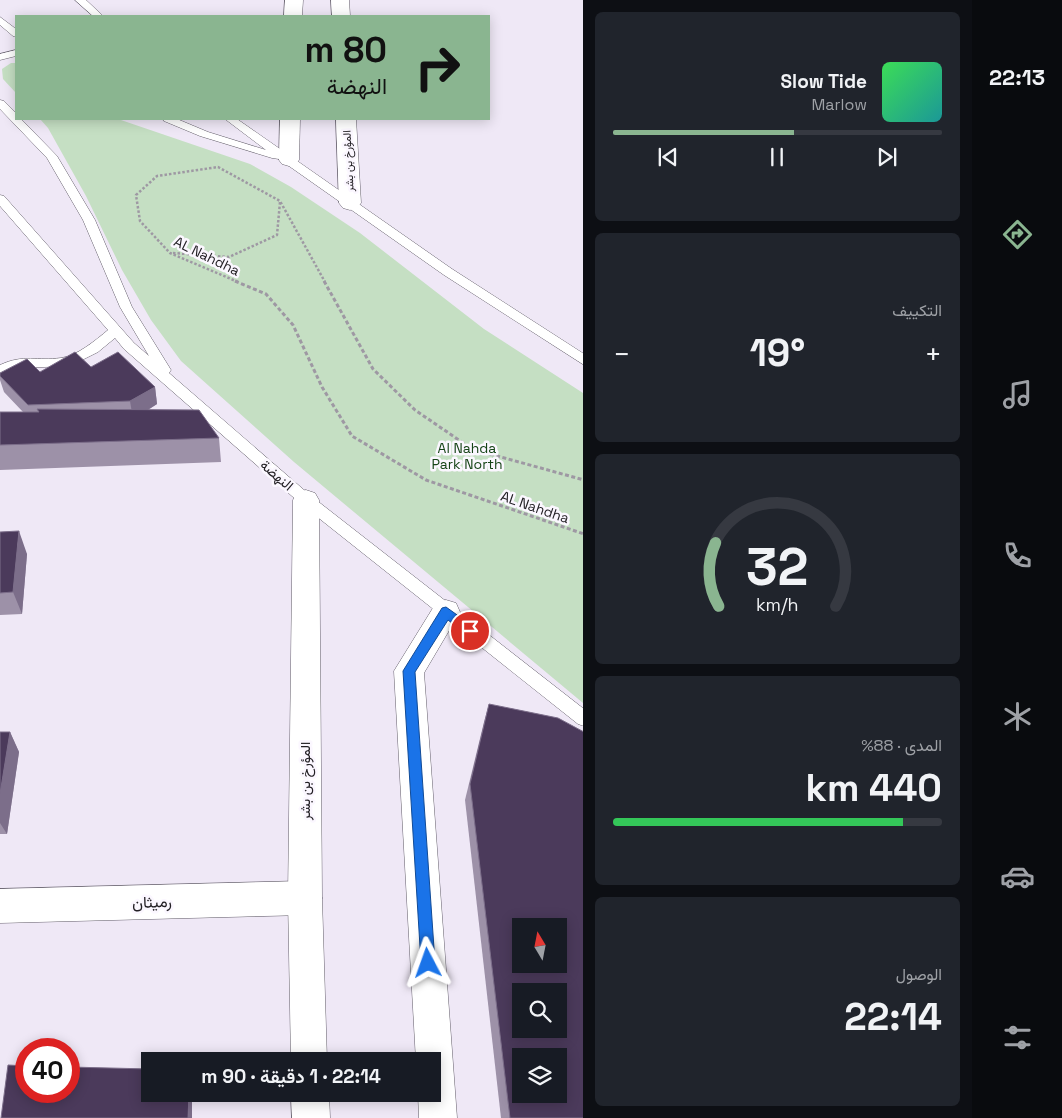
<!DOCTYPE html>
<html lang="ar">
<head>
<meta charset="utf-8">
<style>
	:root { --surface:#171b24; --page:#20242c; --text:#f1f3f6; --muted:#9ea1a6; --line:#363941; --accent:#8ab590 }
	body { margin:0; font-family:"Space Grotesk",Vazirmatn,sans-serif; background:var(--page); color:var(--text); direction:rtl; height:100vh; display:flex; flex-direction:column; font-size:19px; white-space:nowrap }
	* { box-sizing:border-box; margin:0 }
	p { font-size:16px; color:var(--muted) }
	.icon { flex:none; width:28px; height:28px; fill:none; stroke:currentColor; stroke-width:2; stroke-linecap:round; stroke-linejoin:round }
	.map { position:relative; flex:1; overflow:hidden; direction:ltr }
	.drawer { display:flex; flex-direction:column; gap:12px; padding:12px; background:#0d0f14; width:389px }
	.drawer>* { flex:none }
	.guide { position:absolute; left:15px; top:15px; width:475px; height:105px; border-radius:0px; box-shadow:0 2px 12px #0003; direction:rtl; background:#8ab590; color:#111; overflow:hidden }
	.needle { width:32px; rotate:350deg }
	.controls { position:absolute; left:512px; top:918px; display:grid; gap:10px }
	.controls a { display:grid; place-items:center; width:55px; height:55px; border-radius:0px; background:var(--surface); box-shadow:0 2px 12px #0003; font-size:25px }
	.speed { position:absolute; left:15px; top:1038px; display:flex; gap:10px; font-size:25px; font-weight:700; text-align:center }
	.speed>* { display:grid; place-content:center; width:65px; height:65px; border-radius:50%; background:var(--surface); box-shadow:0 2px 12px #0003; line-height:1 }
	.speed .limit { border:8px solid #d22; background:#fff; color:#111 }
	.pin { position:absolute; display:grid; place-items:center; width:42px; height:42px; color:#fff; margin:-21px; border:2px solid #fff; border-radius:50%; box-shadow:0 1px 5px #0007 }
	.me { position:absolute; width:55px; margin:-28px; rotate:356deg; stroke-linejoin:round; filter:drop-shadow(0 0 4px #0008) }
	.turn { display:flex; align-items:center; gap:18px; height:105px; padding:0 20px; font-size:22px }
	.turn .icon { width:65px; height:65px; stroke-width:2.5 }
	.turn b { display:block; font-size:35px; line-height:42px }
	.big { font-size:38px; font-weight:600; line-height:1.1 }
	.drawer .card { flex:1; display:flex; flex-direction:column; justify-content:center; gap:8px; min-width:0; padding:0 18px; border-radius:8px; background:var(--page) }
	.drawer .dial { align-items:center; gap:0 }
	.dial svg { height:130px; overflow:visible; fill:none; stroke:var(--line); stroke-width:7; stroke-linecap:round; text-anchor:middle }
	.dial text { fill:var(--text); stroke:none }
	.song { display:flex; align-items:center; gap:15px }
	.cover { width:60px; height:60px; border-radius:8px; background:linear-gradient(135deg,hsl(130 70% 55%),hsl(180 70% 35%)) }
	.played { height:5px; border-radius:2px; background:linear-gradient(90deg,var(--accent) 55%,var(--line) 55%) }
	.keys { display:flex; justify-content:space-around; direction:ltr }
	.heat { display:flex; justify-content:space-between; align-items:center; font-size:28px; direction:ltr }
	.charge { height:8px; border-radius:4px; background:linear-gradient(90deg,#34c759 88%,var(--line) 0) }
	.trip { position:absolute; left:141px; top:1052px; width:300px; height:50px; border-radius:0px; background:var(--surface); box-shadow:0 2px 12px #0003; font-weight:600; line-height:50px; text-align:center; direction:rtl }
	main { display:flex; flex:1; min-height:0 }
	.dock { display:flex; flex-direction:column; width:90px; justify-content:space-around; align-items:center; background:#090b0e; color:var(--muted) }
	.dock .icon { width:35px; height:35px }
	.dock .current { color:var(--accent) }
	.dock b { font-size:22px; color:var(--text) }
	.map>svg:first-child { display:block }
</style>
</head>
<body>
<main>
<nav class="dock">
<b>22:13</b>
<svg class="icon current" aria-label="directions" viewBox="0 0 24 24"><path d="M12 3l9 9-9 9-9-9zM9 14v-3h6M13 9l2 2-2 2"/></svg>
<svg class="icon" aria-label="music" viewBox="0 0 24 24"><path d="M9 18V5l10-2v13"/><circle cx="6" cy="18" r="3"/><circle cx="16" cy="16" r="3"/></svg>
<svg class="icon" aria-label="phone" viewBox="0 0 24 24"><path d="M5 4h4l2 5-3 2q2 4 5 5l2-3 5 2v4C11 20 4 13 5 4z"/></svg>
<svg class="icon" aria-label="climate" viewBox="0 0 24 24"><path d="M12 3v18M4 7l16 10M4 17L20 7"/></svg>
<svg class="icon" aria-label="car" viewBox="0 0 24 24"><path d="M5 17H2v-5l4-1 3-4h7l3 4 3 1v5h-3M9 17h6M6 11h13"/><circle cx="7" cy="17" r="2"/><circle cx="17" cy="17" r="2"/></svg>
<svg class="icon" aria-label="filters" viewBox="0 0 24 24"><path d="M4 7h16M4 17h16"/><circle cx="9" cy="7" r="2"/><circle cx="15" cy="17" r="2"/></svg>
</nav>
<section class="drawer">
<div class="card">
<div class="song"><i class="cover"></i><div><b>Slow Tide</b><p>Marlow</p></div></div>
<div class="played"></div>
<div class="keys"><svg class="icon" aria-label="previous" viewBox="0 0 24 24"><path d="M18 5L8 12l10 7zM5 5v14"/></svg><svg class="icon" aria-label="pause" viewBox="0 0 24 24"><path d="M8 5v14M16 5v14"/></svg><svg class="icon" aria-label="next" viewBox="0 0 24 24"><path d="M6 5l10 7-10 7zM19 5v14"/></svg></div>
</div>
<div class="card"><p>التكييف</p>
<div class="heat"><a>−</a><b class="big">19°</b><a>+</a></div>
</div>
<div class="card dial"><svg viewBox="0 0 100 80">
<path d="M14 69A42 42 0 1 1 86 69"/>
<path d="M14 69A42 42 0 0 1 12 30" stroke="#8ab590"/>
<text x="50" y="56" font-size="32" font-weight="700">32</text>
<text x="50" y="72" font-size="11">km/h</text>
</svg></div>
<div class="card"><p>المدى · 88%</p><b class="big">440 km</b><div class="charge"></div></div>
<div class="card"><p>الوصول</p><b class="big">22:14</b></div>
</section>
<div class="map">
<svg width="584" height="1118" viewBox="0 0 584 1118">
	<rect width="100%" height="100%" fill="#efe8f6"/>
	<g fill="#c5dfc3">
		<polygon points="11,63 16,63 16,93 3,79 2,69"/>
		<polygon points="40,119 118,119 250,164 291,187 360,233 484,329 583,393 583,703 294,462 181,361 151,320 122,270 86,196 48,128"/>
	</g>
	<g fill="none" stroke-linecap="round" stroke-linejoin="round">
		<defs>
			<g id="lane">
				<polygon points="75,0 86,0 103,16 93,16"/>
				<polygon points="0,17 16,29 16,37 13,36 0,25"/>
				<polygon points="16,50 16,56 0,60 0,54"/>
				<path d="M0,100L4,101L16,113V119H21L57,156L95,220L132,307L171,370L169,373L311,496L584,709V726L578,724L301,504L124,349L115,338L98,352L70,366L18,368L0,376V365C23,354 38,361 61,358C77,356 96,340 108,330L0,206V195L4,196L134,343L149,356L120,307L83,220L47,158L0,109Z"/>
				<polygon points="163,119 177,119 208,132 266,150 225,119 237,119 452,269 584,354 584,365 444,275 279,159 272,158 200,136 164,121"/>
			</g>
			<g id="street">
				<polygon points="285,0 303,0 302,16 284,16"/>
				<polygon points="331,0 349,0 350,16 332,16"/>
				<polygon points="280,119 300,119 299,160 296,164 289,166 282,164 279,160"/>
				<polygon points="336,119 356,119 361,203 357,208 350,210 343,208 339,203"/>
				<polygon points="305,881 317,886 322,898 317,910 305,915 0,923 0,889"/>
			</g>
			<g id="secondary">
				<polygon points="306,490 315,493 319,500 322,898 327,1061 291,1061 288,898 293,500 297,493"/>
				<polygon points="446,600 456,603 460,612 424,673 457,1118 419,1118 418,1094 432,1094 432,1061 416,1061 394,671 436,603"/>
				<polygon points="291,1094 329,1094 330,1118 292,1118"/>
			</g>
		</defs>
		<use href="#lane" stroke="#645f6b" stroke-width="1"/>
		<use href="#street" stroke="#645f6b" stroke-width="1"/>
		<use href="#secondary" stroke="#645f6b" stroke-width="1"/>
		<g stroke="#9e98a3" stroke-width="2.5" stroke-dasharray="2.5 2" stroke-linecap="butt">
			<polyline points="173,253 229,257 277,235 280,202"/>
			<polyline points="238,282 170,253 140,221 136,195 157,176 218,167 280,201 325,282"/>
		</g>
		<g stroke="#9e98a3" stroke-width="3" stroke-dasharray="4 2.5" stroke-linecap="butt">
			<polyline points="235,281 266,294 293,325 322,387 352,436 426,480 584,534"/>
			<polyline points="324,281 373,369 415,410 472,449 584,480"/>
		</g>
		<use href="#lane" fill="#fff" fill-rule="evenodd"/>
		<use href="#street" fill="#fff" fill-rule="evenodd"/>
		<use href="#secondary" fill="#fff" fill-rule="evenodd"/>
	</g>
	<g fill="#9d91a8">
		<polygon points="91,367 155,387 157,404 148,410 219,438 221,462 0,470 0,412 23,412 4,392 0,380 0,376"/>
		<polygon points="0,532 27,554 22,614 0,615"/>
		<polygon points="489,704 584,1118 501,1118 465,800 484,722"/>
		<polygon points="0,732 10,732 19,752 7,834 0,834"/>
	</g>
	<g fill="#7c6e8a">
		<polygon points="155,387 157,404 133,419 130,401"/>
		<polygon points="19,531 27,554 22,614 13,592"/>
		<polygon points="10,732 19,752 7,834 0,823 0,794"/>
		<polygon points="189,1094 192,1094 192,1118 188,1118"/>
	</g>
	<g fill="#4b3a5b" stroke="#7c6e8a" fill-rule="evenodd">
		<polygon points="75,352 91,367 118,352 155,387 130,401 28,405 0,376 0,373 27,359 40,372"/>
		<polygon points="37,409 199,410 219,438 0,445 0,412 39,412"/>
		<polygon points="19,531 13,592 0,593 0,532"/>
		<path d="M489,704L558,718L584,732V1118H510L470,784ZM521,926H559V964H521ZM521,991H559V1029H521ZM521,1056H559V1094H521Z"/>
		<polygon points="0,732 10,732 0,794"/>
		<polygon points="8,1065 26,1066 26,1091 69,1091 69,1067 150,1069 150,1094 189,1094 188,1118 1,1118"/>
	</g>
	<polygon fill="#1a73e8" stroke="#114b97" points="446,607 474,627 476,631 474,634 466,634 448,620 415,672 435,963 433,968 428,970 423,968 421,963 403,671 442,608"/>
	<g text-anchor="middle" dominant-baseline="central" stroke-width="5" stroke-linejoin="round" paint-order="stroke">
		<g font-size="11" fill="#232025" stroke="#fbf7ff">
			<text transform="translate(348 161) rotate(-93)">المؤرخ بن بشر</text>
		</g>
		<g font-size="14" fill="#232025" stroke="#fbf7ff">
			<text transform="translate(207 256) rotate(26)">AL Nahdha</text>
			<text transform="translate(277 475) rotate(41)">النهضة</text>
			<text transform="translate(535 507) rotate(19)">AL Nahdha</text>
			<text transform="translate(305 781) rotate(-90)">المؤرخ بن بشر</text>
		</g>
		<g font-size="14" fill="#164417" stroke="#fbf7ff">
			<text x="467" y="448">Al Nahda<tspan x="467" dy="16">Park North</tspan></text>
		</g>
		<g font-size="16" fill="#232025" stroke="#fbf7ff">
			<text transform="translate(152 902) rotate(-2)">رميثان</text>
		</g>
	</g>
</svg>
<div class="controls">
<a><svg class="needle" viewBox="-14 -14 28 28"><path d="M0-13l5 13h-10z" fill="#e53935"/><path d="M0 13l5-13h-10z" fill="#9ea1a6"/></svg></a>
<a><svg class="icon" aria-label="search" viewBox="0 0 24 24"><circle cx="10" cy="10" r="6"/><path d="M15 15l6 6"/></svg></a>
<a><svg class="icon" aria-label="layers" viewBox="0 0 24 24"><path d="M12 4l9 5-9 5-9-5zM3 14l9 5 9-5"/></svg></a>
</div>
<div class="speed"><div class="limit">40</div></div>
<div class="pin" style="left:470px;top:631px;background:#d93025"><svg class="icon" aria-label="arrive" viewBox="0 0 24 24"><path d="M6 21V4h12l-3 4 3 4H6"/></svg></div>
<svg class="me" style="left:428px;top:963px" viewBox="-20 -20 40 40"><path d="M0-17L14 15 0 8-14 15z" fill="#1a73e8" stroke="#fff" stroke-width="4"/></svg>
<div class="trip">22:14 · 1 دقيقة · 90 m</div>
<div class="guide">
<div class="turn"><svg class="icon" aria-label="right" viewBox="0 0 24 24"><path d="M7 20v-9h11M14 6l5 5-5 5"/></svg><div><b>80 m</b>النهضة</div></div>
</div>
</div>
</main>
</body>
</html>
